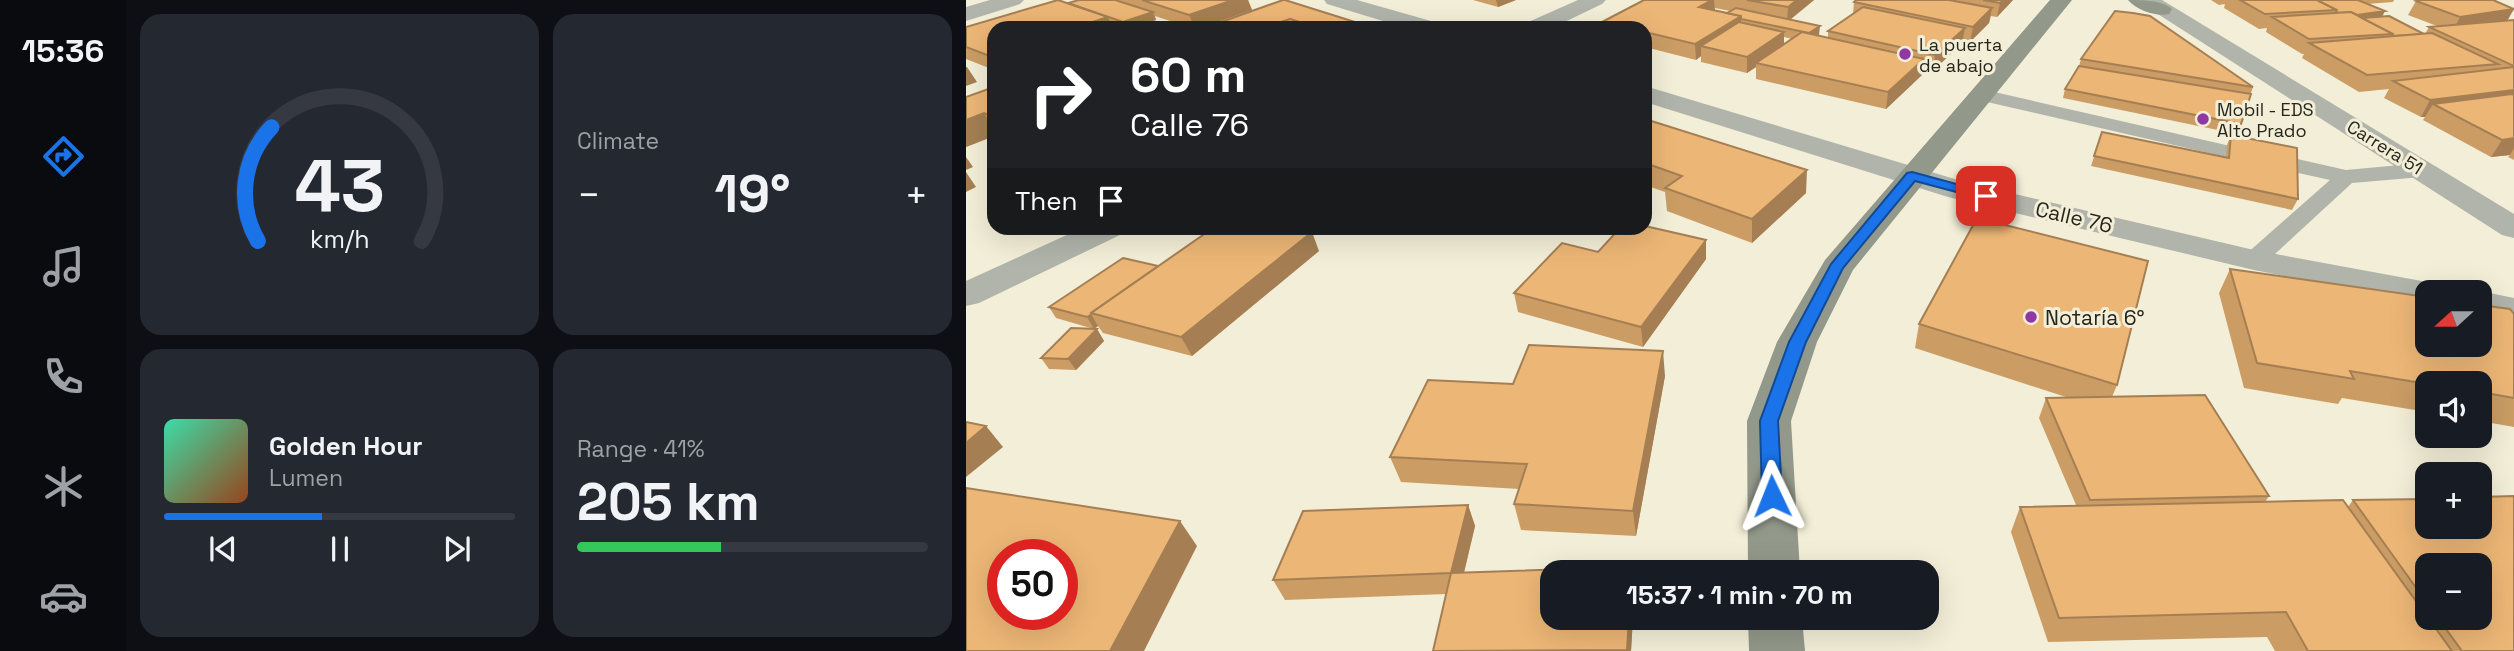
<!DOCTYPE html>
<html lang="en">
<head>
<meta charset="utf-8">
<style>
	:root { --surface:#171b24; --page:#242831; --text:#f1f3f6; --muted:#9ea1a6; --line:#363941; --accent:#1a73e8 }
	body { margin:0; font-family:"Space Grotesk",sans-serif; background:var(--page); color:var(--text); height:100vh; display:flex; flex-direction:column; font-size:26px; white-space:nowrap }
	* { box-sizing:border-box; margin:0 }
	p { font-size:23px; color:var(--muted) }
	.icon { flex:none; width:38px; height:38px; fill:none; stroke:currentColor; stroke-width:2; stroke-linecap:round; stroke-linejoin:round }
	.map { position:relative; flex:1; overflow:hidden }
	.drawer { display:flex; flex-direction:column; gap:14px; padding:14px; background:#0d0f14; width:840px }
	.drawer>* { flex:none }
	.hud { position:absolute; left:21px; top:21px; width:665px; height:214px; border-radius:21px; box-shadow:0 7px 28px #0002; background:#202124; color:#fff; overflow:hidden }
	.needle { width:46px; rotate:249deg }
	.tools { position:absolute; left:1449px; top:280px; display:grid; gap:14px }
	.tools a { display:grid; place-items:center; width:77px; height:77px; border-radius:14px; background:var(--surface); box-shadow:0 7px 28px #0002; font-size:35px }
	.speed { position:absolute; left:21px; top:539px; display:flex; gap:14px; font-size:35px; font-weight:700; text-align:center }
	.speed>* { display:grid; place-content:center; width:91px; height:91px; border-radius:50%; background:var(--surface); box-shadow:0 7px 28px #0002; line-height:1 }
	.speed .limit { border:10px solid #d22; background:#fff; color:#111 }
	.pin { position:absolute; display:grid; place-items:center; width:60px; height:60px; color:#fff; margin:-30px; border-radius:14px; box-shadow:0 4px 10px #0006 }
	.me { position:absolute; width:77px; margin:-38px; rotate:358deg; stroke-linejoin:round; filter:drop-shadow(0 0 5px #0008) }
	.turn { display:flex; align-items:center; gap:24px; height:147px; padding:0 28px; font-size:32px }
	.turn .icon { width:91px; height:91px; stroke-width:2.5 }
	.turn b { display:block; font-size:49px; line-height:60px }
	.then { display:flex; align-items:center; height:66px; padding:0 28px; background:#0003; gap:14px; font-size:26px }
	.big { font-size:52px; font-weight:800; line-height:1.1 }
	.drawer .card { flex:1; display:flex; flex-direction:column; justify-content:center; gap:10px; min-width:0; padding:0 24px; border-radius:21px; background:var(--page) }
	.drawer .dial { align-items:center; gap:0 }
	.dial svg { height:182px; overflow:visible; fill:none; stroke:var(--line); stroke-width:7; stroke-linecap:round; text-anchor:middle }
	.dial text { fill:var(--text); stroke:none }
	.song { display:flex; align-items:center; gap:21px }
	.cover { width:84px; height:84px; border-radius:10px; background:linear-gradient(135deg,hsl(160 70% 55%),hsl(20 70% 35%)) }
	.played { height:7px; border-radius:4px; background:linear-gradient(90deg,var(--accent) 45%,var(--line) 45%) }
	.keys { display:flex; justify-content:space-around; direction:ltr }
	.heat { display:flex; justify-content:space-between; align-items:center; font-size:38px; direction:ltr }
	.charge { height:10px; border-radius:5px; background:linear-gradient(90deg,#34c759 41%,var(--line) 0) }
	.drawer .tiles { flex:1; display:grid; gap:14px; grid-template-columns:repeat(2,1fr) }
	.trip { position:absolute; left:574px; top:560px; width:399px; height:70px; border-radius:21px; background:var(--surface); box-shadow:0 7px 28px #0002; font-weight:800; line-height:70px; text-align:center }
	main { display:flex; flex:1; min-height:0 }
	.dock { display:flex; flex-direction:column; width:126px; justify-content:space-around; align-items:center; background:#090b0e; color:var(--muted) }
	.dock .icon { width:49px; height:49px }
	.dock .on { color:var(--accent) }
	.dock b { font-size:32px; color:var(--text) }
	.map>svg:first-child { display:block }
</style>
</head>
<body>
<main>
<nav class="dock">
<b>15:36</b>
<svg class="icon on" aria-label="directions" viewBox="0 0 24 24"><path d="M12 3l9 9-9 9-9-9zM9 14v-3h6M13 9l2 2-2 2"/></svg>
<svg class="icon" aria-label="music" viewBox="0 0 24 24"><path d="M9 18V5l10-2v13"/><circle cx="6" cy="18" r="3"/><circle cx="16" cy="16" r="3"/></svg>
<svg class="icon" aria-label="phone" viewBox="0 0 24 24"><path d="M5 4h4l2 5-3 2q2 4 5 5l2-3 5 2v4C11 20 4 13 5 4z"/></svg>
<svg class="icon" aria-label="climate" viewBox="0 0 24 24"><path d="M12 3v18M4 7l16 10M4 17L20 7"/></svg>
<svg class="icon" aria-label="car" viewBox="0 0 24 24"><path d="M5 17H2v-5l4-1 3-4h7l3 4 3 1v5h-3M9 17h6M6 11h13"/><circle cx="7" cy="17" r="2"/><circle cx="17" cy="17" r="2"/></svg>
</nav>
<section class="drawer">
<div class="tiles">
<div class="card dial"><svg viewBox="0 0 100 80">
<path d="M14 69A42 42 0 1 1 86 69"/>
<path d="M14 69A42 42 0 0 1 20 19" stroke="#1a73e8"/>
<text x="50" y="56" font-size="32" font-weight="700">43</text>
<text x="50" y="72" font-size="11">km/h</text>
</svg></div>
<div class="card"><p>Climate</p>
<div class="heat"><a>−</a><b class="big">19°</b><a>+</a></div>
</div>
<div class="card">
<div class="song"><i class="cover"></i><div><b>Golden Hour</b><p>Lumen</p></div></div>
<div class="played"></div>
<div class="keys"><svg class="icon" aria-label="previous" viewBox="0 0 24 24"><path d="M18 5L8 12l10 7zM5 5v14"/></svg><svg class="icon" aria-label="pause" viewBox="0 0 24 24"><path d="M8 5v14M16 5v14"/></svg><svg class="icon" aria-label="next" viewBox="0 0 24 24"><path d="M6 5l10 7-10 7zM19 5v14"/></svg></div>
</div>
<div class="card"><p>Range · 41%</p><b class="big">205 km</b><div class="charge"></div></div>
</div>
</section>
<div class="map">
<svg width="1548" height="651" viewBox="0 0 1548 651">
	<rect width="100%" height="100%" fill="#f3eed7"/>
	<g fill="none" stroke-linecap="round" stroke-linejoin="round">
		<g fill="#b0b4aa" fill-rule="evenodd">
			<polygon points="1015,89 1260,145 1267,147 1271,151 1267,155 1260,157 1008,99 1006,95"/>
			<polygon points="1327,158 1380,170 1456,163 1464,165 1467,170 1464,175 1456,177 1386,183 1297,265 1288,268 1279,265 1275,260 1279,255 1364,180 1319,170 1316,165 1319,160"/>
		</g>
		<g fill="#b0b4aa" fill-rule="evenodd">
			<polygon points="612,0 640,0 636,4 586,28 557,28 560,23"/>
			<polygon points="116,228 159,228 154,235 13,303 0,306 0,281"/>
		</g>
		<g fill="#b0b4aa" fill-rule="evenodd">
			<polygon points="24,0 58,0 54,4 0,21 0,7"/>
			<polygon points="358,0 391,0 472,23 475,28 440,28 361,4"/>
			<polygon points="1170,0 1196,0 1548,214 1548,238 1536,235"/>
			<polygon points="679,86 1002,183 1288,250 1461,282 1474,285 1479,292 1461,292 1461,304 1288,270 982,197 679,102"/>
			<polygon points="1514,291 1548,298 1548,322 1514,315 1514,292 1511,292"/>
		</g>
		<g fill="#92988a" fill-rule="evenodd">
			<polygon points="1084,0 1106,0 887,270 851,342 825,421 834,572 782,572 781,421 811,342 859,260"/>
			<path d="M1162,0C1176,0 1196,0 1206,9L1203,14C1190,17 1170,10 1162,0Z"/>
			<polygon points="782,618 836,618 839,651 783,651"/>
		</g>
	</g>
	<g fill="#cb9d65" fill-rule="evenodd">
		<polygon points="113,0 282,0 286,10 234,28 225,28 189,16 190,20 168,28 155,28 145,25 147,28 28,28 28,70 0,59 0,27 103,4"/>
		<polygon points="507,0 550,0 532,7"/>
		<path d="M678,0H848L824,20L853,35H852L862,38V31L887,14L888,2L890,0H1047L1031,17L1025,16L1023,23L1004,42L997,40L996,43L967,71L957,68L956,75L920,109L790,79V67L781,73L735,62V56L730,60L679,47V28H637L636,22ZM749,8L764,11L761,13L749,11ZM818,37L826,39L818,44Z"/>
		<polygon points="1245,0 1428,0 1427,2 1401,4 1416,17 1458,34 1459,34 1463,27 1471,26 1442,15 1450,1 1542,20 1548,20 1548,160 1542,157 1544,155 1525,157 1457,120 1459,117 1455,117 1418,98 1423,89 1393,92 1336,58 1338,54 1336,54 1300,32 1301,28 1293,29 1258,8 1259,4 1253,5"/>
		<polygon points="1115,59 1287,87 1271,134 1097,98 1099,89 1113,66"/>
		<polygon points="28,87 28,136 0,147"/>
		<polygon points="679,119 840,193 786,243 701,211 699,192 679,185"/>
		<polygon points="1136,132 1260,157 1261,145 1265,135 1332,199 1326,210 1125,166"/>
		<path d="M1011,218L1182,261L1151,385L1146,397L1239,395L1303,496L1299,502L1377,500L1382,507L1387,500L1461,499V527H1514V497L1548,496V651H1309L1301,637L1082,642L1045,532L1054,507L1110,505L1073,418L1080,398H1103L949,348L953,324ZM1461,565H1514V618H1461Z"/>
		<polygon points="740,240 740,259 677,347 552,312 548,293"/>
		<polygon points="353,251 226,356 137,333 132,326 128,329 90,318 83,307 192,266"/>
		<polygon points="1264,269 1548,314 1548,427 1514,421 1514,383 1461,383 1461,412 1376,398 1372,404 1278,388 1253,293"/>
		<polygon points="131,329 138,341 110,370 83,369 75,358"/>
		<polygon points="699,376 670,536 555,530 548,504 553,489 435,482 424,457 547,384"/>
		<polygon points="502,505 509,526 498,573 586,618 667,618 665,651 467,651 480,594 319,600 307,580"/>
	</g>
	<g fill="#a57f53">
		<polygon points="267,0 282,0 286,10 234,28 229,28 223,15"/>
		<polygon points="530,0 550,0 532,7"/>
		<polygon points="746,0 748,0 749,13 733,7"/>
		<polygon points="831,0 848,0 821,22 822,7"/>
		<polygon points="1037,0 1047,0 1031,17 1034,3"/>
		<polygon points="1026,8 1023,23 1004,42 1007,27"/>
		<polygon points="1548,9 1540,23 1486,32 1494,17"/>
		<polygon points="1419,11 1415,19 1382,16"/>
		<polygon points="187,12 190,20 168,28 160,28 157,22"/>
		<polygon points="775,16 775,31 735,46 735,56 730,60 729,44"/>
		<polygon points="142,17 147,28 108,28"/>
		<polygon points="854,26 853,35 842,42 843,34"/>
		<polygon points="999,28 996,43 967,71 969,55"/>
		<polygon points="818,32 818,48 790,63 790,67 781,73 781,57"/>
		<polygon points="28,53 28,68 21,55"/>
		<polygon points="958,59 956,75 920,109 922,92"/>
		<polygon points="0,67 1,67 11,82 0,86"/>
		<polygon points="1548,90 1548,104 1467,104 1459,117 1455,117 1464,100"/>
		<polygon points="18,113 28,130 28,136 0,147 0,120"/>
		<polygon points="1548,138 1548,148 1544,155 1525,157 1536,140"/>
		<polygon points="0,157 7,167 0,170"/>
		<polygon points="841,170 840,193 786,243 786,219"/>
		<polygon points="0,172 10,187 0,192"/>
		<polygon points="346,232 353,251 226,356 215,337"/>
		<polygon points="740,240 740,259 677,347 675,327"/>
		<polygon points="125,314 132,326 128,329 121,317"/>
		<polygon points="131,329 138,341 110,370 102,359"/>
		<polygon points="697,351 699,376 670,536 667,511"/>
		<polygon points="20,426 37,447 0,477 0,443"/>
		<polygon points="502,505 509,526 493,593 485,573"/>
		<polygon points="214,521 231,546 178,651 144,651"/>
		<polygon points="663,618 667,618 665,651 661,651"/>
	</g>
	<g fill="#ecb676" stroke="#a57f53" stroke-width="2" fill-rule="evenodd">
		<polygon points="92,0 142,17 108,28 28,28 28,53 21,55 0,47 0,27"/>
		<polygon points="113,0 149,0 187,12 157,22 102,3"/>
		<polygon points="176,0 267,0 223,15"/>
		<polygon points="317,0 319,0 408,28 351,28 324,19 298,28 238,28"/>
		<polygon points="678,0 746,0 733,7 775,16 729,44 679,32 679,28 662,28 636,22"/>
		<polygon points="781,0 831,0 822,7"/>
		<polygon points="890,0 983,0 1026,8 1007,27 888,2"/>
		<polygon points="1017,0 1037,0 1034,3"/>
		<polygon points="1274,0 1351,0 1371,10 1299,14"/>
		<polygon points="1351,0 1392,0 1419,11 1391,15 1385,12 1374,13 1370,12 1371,10"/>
		<polygon points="1454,0 1527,0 1548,9 1494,17 1450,1"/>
		<polygon points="897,7 999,28 969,55 862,31"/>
		<polygon points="770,8 854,26 843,33 775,19 775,16 761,13"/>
		<polygon points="1149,11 1167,13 1184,16 1287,87 1115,59"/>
		<polygon points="1385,12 1427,34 1343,39 1306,17"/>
		<polygon points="1423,16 1458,34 1426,36 1427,34 1396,18"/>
		<polygon points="324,19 351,28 298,28"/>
		<polygon points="1548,20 1548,66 1463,27"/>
		<polygon points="773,22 818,32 781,57 735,46"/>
		<polygon points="836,32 958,59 922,92 790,63"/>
		<polygon points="1466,33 1532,64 1401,75 1343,43"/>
		<polygon points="1113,66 1285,94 1275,124 1099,89"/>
		<polygon points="1548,67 1548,90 1464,100 1427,81"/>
		<polygon points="28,87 28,117 18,113 0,120 0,97"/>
		<polygon points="1546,94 1548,95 1548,138 1536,140 1467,104"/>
		<polygon points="679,119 841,170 786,219 699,188 716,176 679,163"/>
		<polygon points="1136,132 1263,158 1265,135 1331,148 1332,199 1128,156"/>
		<polygon points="1011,218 1182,261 1151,385 953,324"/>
		<polygon points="679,226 740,240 675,327 548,293 596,243 632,252 654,228 679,228"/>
		<polygon points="247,228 322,228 346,232 215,337 125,313"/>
		<polygon points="157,258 192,266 125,313 126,314 121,317 83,307"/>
		<polygon points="1264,269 1461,297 1461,345 1514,345 1514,305 1544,309 1548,314 1548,398 1514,392 1514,383 1461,384 1384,371 1388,379 1291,363"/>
		<polygon points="105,328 131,329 102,359 75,358"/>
		<polygon points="563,345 697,351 667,511 548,504 561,464 424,457 462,380 547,384"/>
		<polygon points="1239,395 1303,496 1124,500 1080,398"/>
		<polygon points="0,422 20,426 0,443"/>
		<path d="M0,488L214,521L144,651H0ZM37,555H96V614H37Z"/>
		<polygon points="1548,496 1548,651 1496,651 1472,618 1514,618 1514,565 1461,565 1461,603 1387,500 1461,499 1461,527 1514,527 1514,497"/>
		<polygon points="1377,500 1486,651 1342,651 1320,612 1093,618 1054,507"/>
		<polygon points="502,505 485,573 307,580 337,511"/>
		<polygon points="665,567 665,572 586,572 586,618 663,618 661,650 467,651 485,573"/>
	</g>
	<polygon fill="#1a73e8" stroke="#114b97" stroke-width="2" points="946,172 1024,193 1026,196 1020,200 949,181 877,268 840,342 812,421 816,496 813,502 806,504 799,502 796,496 794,421 823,342 865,264 941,173"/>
	<g fill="#9037a3" stroke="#f3eed7" stroke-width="2.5">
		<circle cx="939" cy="54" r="7"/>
		<circle cx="1237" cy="119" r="7"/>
		<circle cx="1065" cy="317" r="7"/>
	</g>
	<g text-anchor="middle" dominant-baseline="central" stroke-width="6" stroke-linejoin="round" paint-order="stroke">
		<g font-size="18" fill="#27261d" stroke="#f3eed7" text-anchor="start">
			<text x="953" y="44">La puerta<tspan x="953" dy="21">de abajo</tspan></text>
			<text x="1251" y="109">Mobil - EDS<tspan x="1251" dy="21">Alto Prado</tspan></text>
		</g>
		<g font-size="18" fill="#27261d" stroke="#f3eed7">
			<text transform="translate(1419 147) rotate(32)">Carrera 51</text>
		</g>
		<g font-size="21" fill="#27261d" stroke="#f3eed7">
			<text transform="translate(1108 217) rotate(13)">Calle 76</text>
		</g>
		<g font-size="21" fill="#27261d" stroke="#f3eed7" text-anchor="start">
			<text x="1079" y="317">Notaría 6°</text>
		</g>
	</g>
</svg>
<div class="tools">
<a><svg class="needle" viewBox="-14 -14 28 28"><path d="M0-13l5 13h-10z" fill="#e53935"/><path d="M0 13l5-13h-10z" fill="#9ea1a6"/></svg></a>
<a><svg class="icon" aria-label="sound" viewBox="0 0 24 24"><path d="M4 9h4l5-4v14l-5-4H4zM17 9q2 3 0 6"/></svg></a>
<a>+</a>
<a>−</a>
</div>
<div class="speed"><div class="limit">50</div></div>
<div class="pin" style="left:1020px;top:196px;background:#d93025"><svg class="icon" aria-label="arrive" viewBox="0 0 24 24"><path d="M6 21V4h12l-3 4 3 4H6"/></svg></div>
<svg class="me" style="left:806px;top:496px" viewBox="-20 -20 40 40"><path d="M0-17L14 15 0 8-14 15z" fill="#1a73e8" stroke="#fff" stroke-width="4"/></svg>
<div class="trip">15:37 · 1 min · 70 m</div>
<div class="hud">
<div class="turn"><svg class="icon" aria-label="right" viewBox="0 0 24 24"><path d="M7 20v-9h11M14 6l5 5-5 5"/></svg><div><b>60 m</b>Calle 76</div></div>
<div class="then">Then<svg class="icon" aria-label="arrive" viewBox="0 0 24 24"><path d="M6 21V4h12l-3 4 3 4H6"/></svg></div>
</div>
</div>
</main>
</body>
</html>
